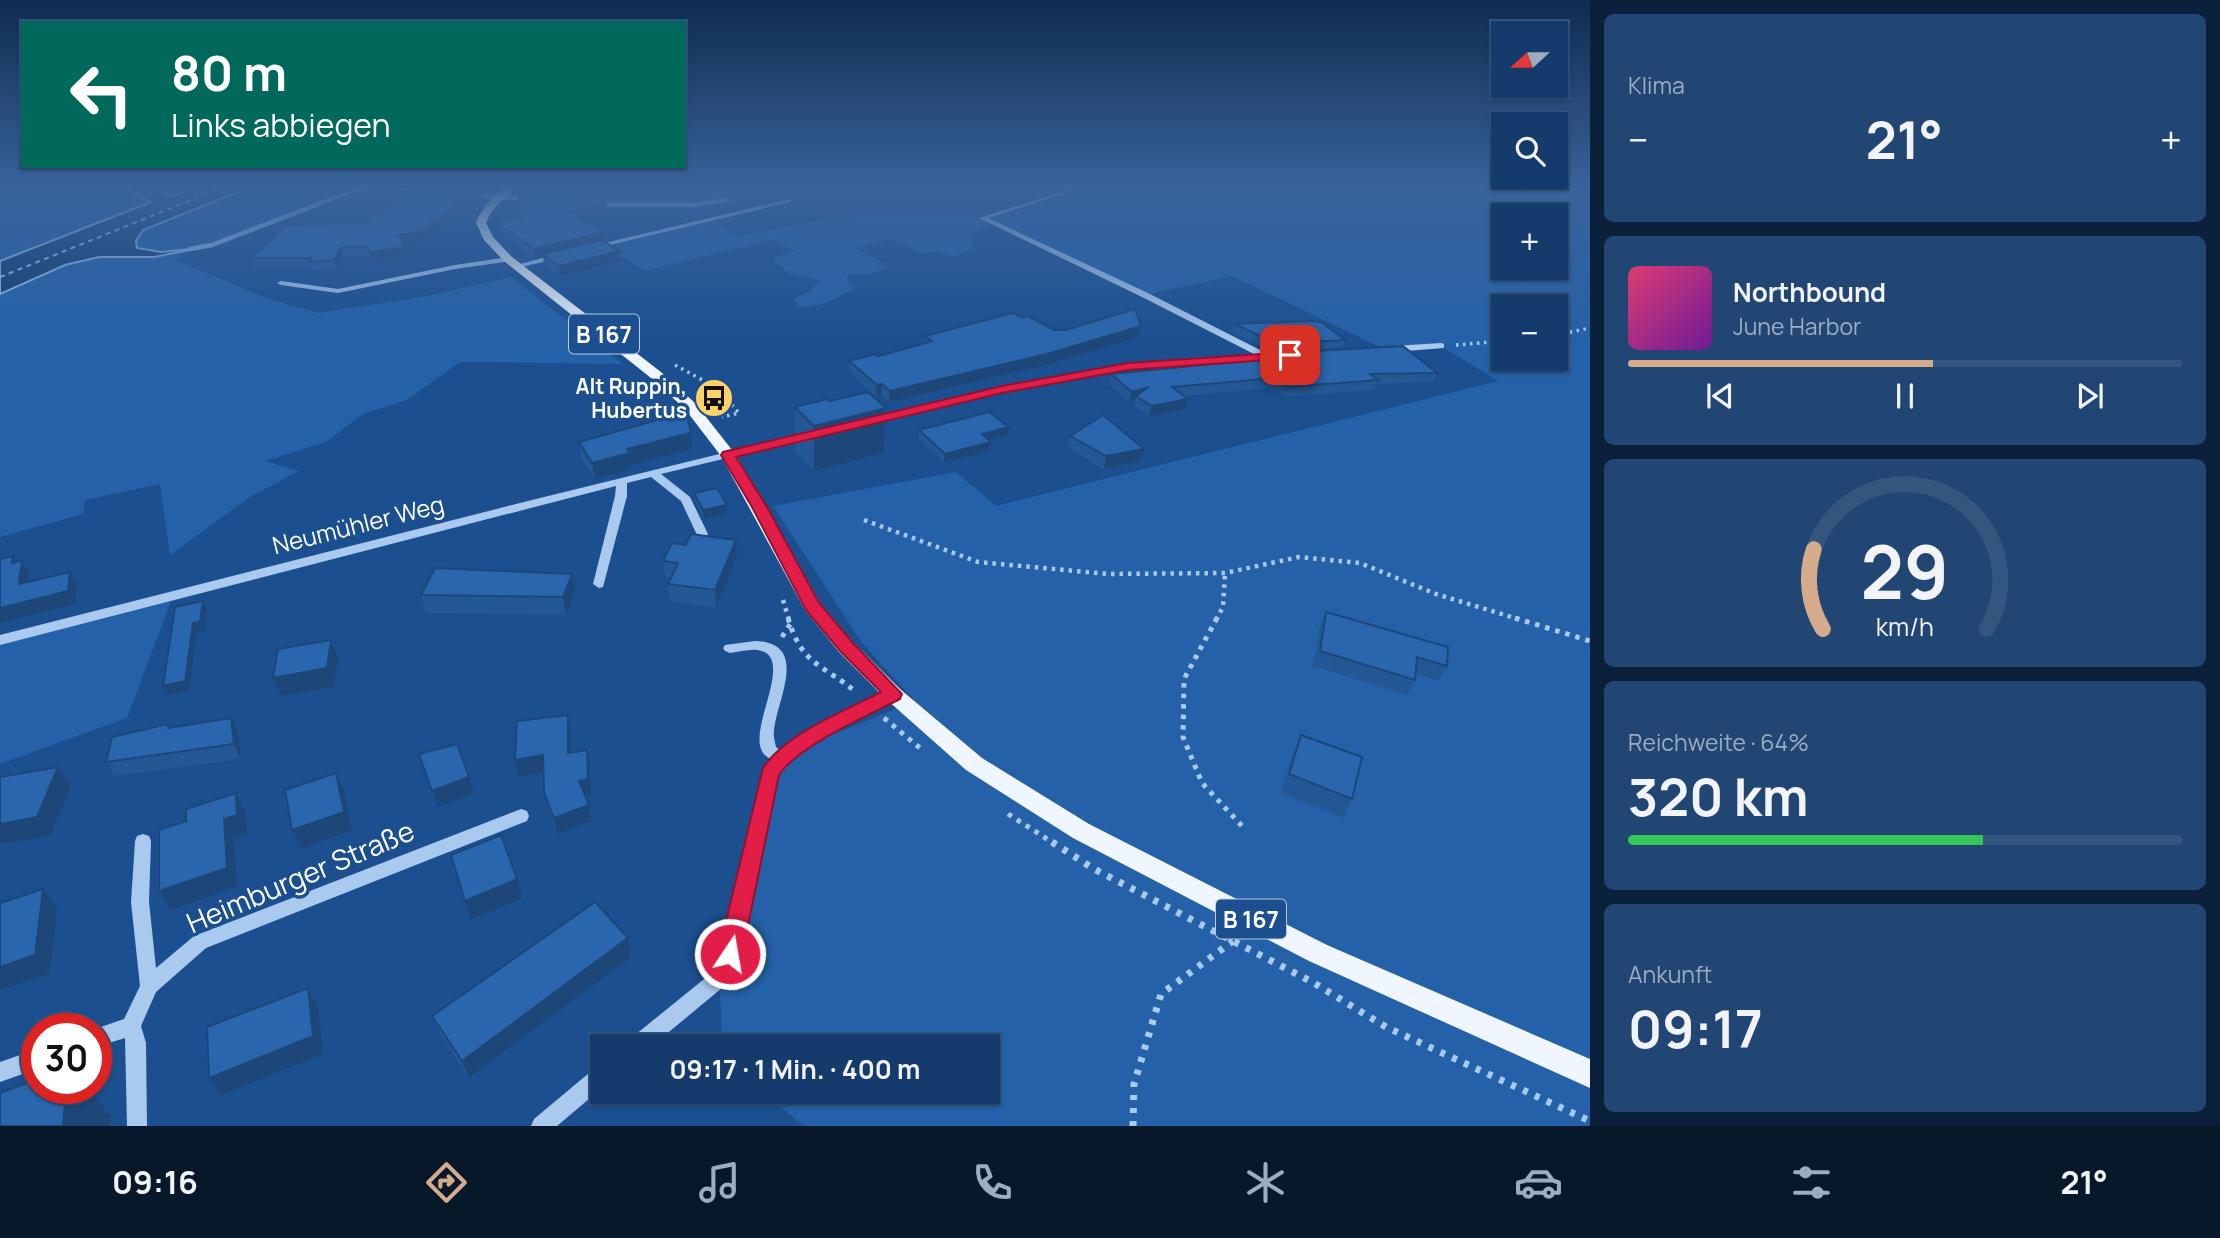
<!DOCTYPE html>
<html lang="de">
<head>
<meta charset="utf-8">
<style>
	:root { --surface:#143b6b; --page:#214673; --text:#f1f3f6; --muted:#9dadc1; --line:#33557e; --accent:#d6ab8b }
	body { margin:0; font-family:Manrope,sans-serif; background:var(--page); color:var(--text); height:100vh; display:flex; flex-direction:column; font-size:26px; white-space:nowrap }
	* { box-sizing:border-box; margin:0 }
	p { font-size:23px; color:var(--muted) }
	.icon { flex:none; width:38px; height:38px; fill:none; stroke:currentColor; stroke-width:2; stroke-linecap:round; stroke-linejoin:round }
	.map { position:relative; flex:1; overflow:hidden }
	.details { display:flex; flex-direction:column; gap:14px; padding:14px; background:#0b203b; width:630px }
	.details>* { flex:none }
	.guide { position:absolute; left:21px; top:21px; width:665px; height:147px; border-radius:0px; box-shadow:0 2px 5px #0004,0 0 0 2px var(--line); background:#00695c; color:#fff; overflow:hidden }
	.needle { width:46px; rotate:249deg }
	.controls { position:absolute; left:1491px; top:21px; display:grid; gap:14px }
	.controls a { display:grid; place-items:center; width:77px; height:77px; border-radius:0px; background:var(--surface); box-shadow:0 2px 5px #0004,0 0 0 2px var(--line); font-size:35px }
	.speed { position:absolute; left:21px; top:1013px; display:flex; gap:14px; font-size:35px; font-weight:700; text-align:center }
	.speed>* { display:grid; place-content:center; width:91px; height:91px; border-radius:50%; background:var(--surface); box-shadow:0 2px 5px #0004,0 0 0 2px var(--line); line-height:1 }
	.speed .limit { border:10px solid #d22; background:#fff; color:#111 }
	.pin { position:absolute; display:grid; place-items:center; width:60px; height:60px; color:#fff; margin:-30px; border-radius:14px; box-shadow:0 4px 10px #0006 }
	.me { position:absolute; width:77px; margin:-38px; rotate:12deg; stroke-linejoin:round; filter:drop-shadow(0 0 5px #0008) }
	.turn { display:flex; align-items:center; gap:24px; height:147px; padding:0 35px; font-size:32px }
	.turn .icon { width:91px; height:91px; stroke-width:2.5 }
	.turn b { display:block; font-size:49px; line-height:60px }
	.big { font-size:52px; font-weight:700; line-height:1.1 }
	.details .tile { flex:1; display:flex; flex-direction:column; justify-content:center; gap:10px; min-width:0; padding:0 24px; border-radius:10px; background:var(--page) }
	.details .dial { align-items:center; gap:0 }
	.dial svg { height:182px; overflow:visible; fill:none; stroke:var(--line); stroke-width:7; stroke-linecap:round; text-anchor:middle }
	.dial text { fill:var(--text); stroke:none }
	.song { display:flex; align-items:center; gap:21px }
	.cover { width:84px; height:84px; border-radius:10px; background:linear-gradient(135deg,hsl(340 70% 55%),hsl(280 70% 35%)) }
	.played { height:7px; border-radius:4px; background:linear-gradient(90deg,var(--accent) 55%,var(--line) 55%) }
	.keys { display:flex; justify-content:space-around; direction:ltr }
	.heat { display:flex; justify-content:space-between; align-items:center; font-size:38px; direction:ltr }
	.charge { height:10px; border-radius:5px; background:linear-gradient(90deg,#34c759 64%,var(--line) 0) }
	.trip { position:absolute; left:590px; top:1034px; width:410px; height:70px; border-radius:0px; background:var(--surface); box-shadow:0 2px 5px #0004,0 0 0 2px var(--line); font-weight:700; line-height:70px; text-align:center }
	.tabs { display:flex; height:112px; justify-content:space-around; align-items:center; background:#08182b; color:var(--muted) }
	.tabs .icon { width:49px; height:49px }
	.tabs .on { color:var(--accent) }
	.tabs b { font-size:32px; color:var(--text) }
	main { display:flex; flex:1; min-height:0 }
	.map>svg:first-child { display:block }
</style>
</head>
<body>
<main>
<div class="map">
<svg width="1590" height="1126" viewBox="0 0 1590 1126">
	<rect width="100%" height="100%" fill="#1b4f8f"/>
	<g fill="#2461a8" fill-rule="evenodd">
		<polygon points="0,188 124,188 152,201 0,261"/>
		<polygon points="248,188 373,188 352,191 212,245 190,250 175,260 269,299 318,313 421,297 511,277 623,364 460,362 407,400 363,414 326,442 265,461 299,471 250,497 170,555 160,484 85,500 83,514 0,537 0,294 65,265 99,257 158,252 137,248 136,241 143,230"/>
		<polygon points="619,188 791,188 693,205 598,204"/>
		<path d="M1028,188H1565L1590,195V1126H804L762,1092H987V1046H722L720,988L777,776L786,761L802,747L915,701L862,643L773,506L956,472L996,506L1498,381L1441,346L1386,350L1232,276L1145,295L997,224L972,232L971,251L953,256L934,252L919,253L892,239L853,248L880,260L887,268L869,274H850L846,279L855,288C836,299 822,307 800,307L793,299L809,292L820,280L790,274L773,261L774,257L796,251L778,243V238L644,271L604,244L713,219L736,237L834,217L955,212L982,218L1049,196ZM1503,215H1556V268H1503ZM1503,306H1556V359H1503Z"/>
		<polygon points="171,601 127,718 0,764 0,644"/>
	</g>
	<polygon fill="#123a6d" stroke="#9cc4f0" stroke-width="2" points="124,188 152,188 173,196 194,188 248,188 143,230 136,241 137,248 161,252 200,248 154,257 99,257 65,265 0,294 0,261 151,202"/>
	<g fill="none" stroke-linecap="round" stroke-linejoin="round">
		<g stroke="#9cc4f0" stroke-width="4.5">
			<polyline points="401,188 422,190"/>
			<polyline points="473,195 527,199"/>
			<polyline points="599,205 693,205 739,198"/>
			<polyline points="190,249 212,245 352,191 373,188"/>
		</g>
		<polyline stroke="#b5d3f5" stroke-width="2" stroke-dasharray="5 4.5" stroke-linecap="butt" points="0,277 221,188"/>
		<g stroke="#a9c9ee" stroke-width="3.5" stroke-dasharray="2.5 4.5" stroke-linecap="butt">
			<polyline points="1556,335 1590,328"/>
			<polyline points="1456,345 1503,341"/>
			<polyline points="675,365 717,388 739,413 722,417"/>
		</g>
		<g stroke="#a9c9ee" stroke-width="4.5" stroke-dasharray="3.5 5" stroke-linecap="butt">
			<polyline points="864,520 978,562 1108,574 1225,573 1299,557 1360,563 1436,594 1521,620"/>
			<polyline points="783,600 789,620"/>
			<polyline points="1216,620 1223,607 1225,573"/>
		</g>
		<g stroke="#a9c9ee" stroke-width="5" stroke-dasharray="4.5 6" stroke-linecap="butt">
			<path d="M788,618C802,666 823,664 857,693"/>
			<polyline points="1217,618 1184,679 1183,737 1202,783 1242,826"/>
			<polyline points="1515,618 1590,641"/>
			<polyline points="782,637 791,623"/>
			<polyline points="884,718 920,748"/>
			<polyline points="1008,814 1055,844"/>
		</g>
		<g stroke="#a9c9ee" stroke-width="7" stroke-dasharray="5 8" stroke-linecap="butt">
			<polyline points="1052,842 1094,869 1314,983 1386,1027 1590,1121"/>
			<polyline points="1133,1126 1134,1084 1161,994 1233,941"/>
		</g>
		<g fill="#a9c9ee" fill-rule="evenodd">
			<polygon points="1073,188 1083,188 988,218 1148,293 1268,354 1312,351 1317,354 1312,357 1128,370 1002,393 870,423 866,422 866,418 1002,387 1128,364 1256,355 1142,297 979,218"/>
			<polygon points="789,199 791,200 791,202 592,249 588,247"/>
			<polygon points="557,254 561,256 560,258 517,268 513,266"/>
			<polygon points="508,257 512,259 511,261 455,269 338,293 281,285 277,283 281,281 338,289 455,265"/>
			<polygon points="1441,343 1444,344 1444,348 1393,352 1389,349 1393,346"/>
			<polygon points="809,432 813,433 813,437 661,474 690,497 708,534 706,537 698,537 681,501 651,477 627,483 627,496 603,587 599,588 593,584 615,496 616,486 0,645 0,635 536,499"/>
			<path d="M755,641C811,643 776,701 774,731C773,736 775,742 776,747L781,751L821,723L888,690H898L900,694L898,698C855,719 808,736 777,775L739,953L728,983L652,1046H627L630,1039L714,971L721,953L762,773L772,760C770,759 764,755 763,753C746,729 798,655 757,650C749,649 739,652 730,653L725,651L723,648L725,645Z"/>
			<polygon points="521,809 527,811 529,816 527,821 206,948 156,992 141,1026 146,1043 147,1126 127,1126 125,1038 96,1047 96,1029 95,1029 124,1019 140,986 131,902 135,841 137,836 143,834 149,836 151,841 149,902 156,968 194,936"/>
			<polygon points="37,1049 37,1069 0,1082 0,1062"/>
			<polygon points="602,1065 602,1088 557,1126 531,1126 534,1119 595,1068"/>
		</g>
		<path fill="#f0f6ff" fill-rule="evenodd" d="M505,188H516C504,199 492,207 486,223L493,237L512,257L661,372L695,403L736,455L820,603L853,642L900,689L982,758L1089,824L1327,945L1590,1059V1088L1309,961L1073,838L966,770L886,699L839,652L805,610L721,456L685,409L651,378L504,261L484,240L476,223C482,207 492,198 505,188Z"/>
	</g>
	<g fill="#245895">
		<polygon points="713,188 841,188 794,202 788,196 745,207 713,192"/>
		<polygon points="578,192 606,202 607,210 580,218 606,241 604,241 620,261 560,276 544,264 543,256 535,258 498,231 496,222 521,217"/>
		<polygon points="365,223 422,241 403,244 407,256 372,261 369,255 343,257 337,269 312,270 311,267 254,267 251,258"/>
		<polygon points="1022,318 1054,330 1138,337 1046,365 889,402 881,395 876,397 849,372 849,361 879,356 924,344 925,336"/>
		<polygon points="1234,324 1345,340 1342,347 1275,352 1232,332"/>
		<polygon points="1299,352 1437,373 1433,382 1377,384 1375,390 1285,397 1271,388 1184,396 1188,399 1185,409 1149,416 1134,406 1135,401 1129,402 1109,384 1111,374 1298,356"/>
		<polygon points="830,401 883,453 814,471 795,451 795,407"/>
		<polygon points="919,430 1008,435 989,440 990,451 944,462 918,438"/>
		<polygon points="1070,436 1144,449 1141,461 1104,469 1068,448"/>
		<polygon points="579,442 692,449 631,465 631,470 595,479 581,458"/>
		<polygon points="694,493 727,514 704,519 695,501"/>
		<polygon points="737,557 716,608 670,601 668,584 670,579 665,578 663,561"/>
		<polygon points="572,574 575,591 566,615 426,613 421,595"/>
		<polygon points="1326,612 1447,666 1439,681 1416,674 1415,680 1407,695 1313,666 1320,626"/>
		<polygon points="568,715 571,731 571,753 590,767 591,795 586,797 589,805 592,821 557,834 548,810 544,793 544,772 519,776 515,760"/>
		<polygon points="168,724 170,727 238,733 241,759 115,776 106,762"/>
		<polygon points="1301,735 1352,799 1343,818 1281,793 1293,753"/>
		<polygon points="631,957 469,1078 440,1034 432,1016"/>
	</g>
	<g fill="#1d4779">
		<polygon points="479,188 491,188 422,241 401,244 399,235"/>
		<polygon points="572,188 583,188 572,197 571,189"/>
		<polygon points="821,188 841,188 794,202 794,196"/>
		<polygon points="788,190 788,196 745,207 745,201"/>
		<polygon points="606,202 607,210 572,221 571,213"/>
		<polygon points="605,232 606,241 545,256 542,254 543,256 535,258 534,249"/>
		<polygon points="405,247 407,256 372,261 370,252"/>
		<polygon points="340,248 343,257 337,269 334,260"/>
		<polygon points="619,251 620,261 560,276 559,266"/>
		<polygon points="1141,326 1138,337 1046,365 889,402 890,391"/>
		<polygon points="882,384 881,395 876,397 877,385"/>
		<polygon points="1149,387 1136,396 1135,401 1129,402 1132,392"/>
		<polygon points="1188,399 1185,409 1149,416 1152,406"/>
		<polygon points="886,408 883,453 814,471 814,426"/>
		<polygon points="1009,427 1008,435 981,442 982,434"/>
		<polygon points="691,433 692,449 631,465 631,470 595,479 592,463 627,449"/>
		<polygon points="991,442 990,451 944,462 945,454"/>
		<polygon points="1144,449 1141,461 1104,469 1106,456"/>
		<polygon points="727,505 727,514 704,519 703,510"/>
		<polygon points="736,540 737,557 716,608 715,590"/>
		<polygon points="22,560 29,573 26,597 19,584"/>
		<polygon points="70,572 77,584 75,604 0,623 0,608"/>
		<polygon points="572,574 575,591 566,615 563,597"/>
		<polygon points="203,601 207,610 205,631 197,632 189,690 168,695 163,686"/>
		<polygon points="331,640 338,658 334,687 281,696 273,678"/>
		<polygon points="568,715 571,731 571,770 568,753"/>
		<polygon points="231,718 238,733 241,759 234,744"/>
		<polygon points="587,750 590,767 591,795 582,797 579,781"/>
		<polygon points="543,755 547,772 519,776 515,760"/>
		<polygon points="58,767 71,786 50,836 0,844 0,824"/>
		<polygon points="336,773 344,791 352,830 301,849 292,830"/>
		<polygon points="469,777 474,793 438,807 432,791"/>
		<polygon points="236,793 245,811 247,834 234,838 237,886 171,910 159,891 224,819"/>
		<polygon points="589,805 592,821 557,834 554,818"/>
		<polygon points="517,879 523,898 471,919 465,901"/>
		<polygon points="43,889 57,908 50,973 0,990 0,967"/>
		<polygon points="628,938 631,957 469,1078 462,1061"/>
		<polygon points="308,988 318,1006 323,1054 222,1095 209,1078"/>
		<polygon points="66,1088 87,1088 111,1116 110,1126 63,1126"/>
	</g>
	<g fill="#2a66ad" stroke="#1d4779" stroke-width="2">
		<polygon points="414,188 479,188 420,232 399,235 405,247 370,252 367,246 340,248 334,260 309,262 311,258 251,258 287,225 365,223 368,217"/>
		<polygon points="518,188 572,188 571,189 606,202 571,213 605,232 534,249 496,222 521,217"/>
		<polygon points="717,188 821,188 794,196 788,190 745,201"/>
		<polygon points="602,240 619,251 559,266 542,254"/>
		<polygon points="1135,309 1141,326 1047,354 890,391 882,384 877,385 849,361 875,354 879,356 932,341 925,336 1013,313 1022,318 1028,316 1054,330 1066,330"/>
		<polygon points="1310,321 1321,322 1345,340 1278,344 1234,324"/>
		<polygon points="1403,346 1437,373 1370,374 1378,380 1288,387 1275,378 1172,387 1188,399 1152,406 1136,396 1149,387 1132,392 1111,374 1306,355 1299,352"/>
		<polygon points="868,392 886,408 814,426 795,407 827,399 830,401"/>
		<polygon points="989,412 1009,427 982,434 991,442 945,454 919,430"/>
		<polygon points="1103,415 1144,449 1106,456 1070,436"/>
		<polygon points="687,416 691,433 627,449 630,453 592,463 579,442 668,417 670,420"/>
		<polygon points="717,488 727,505 703,510 694,493"/>
		<polygon points="691,534 736,540 715,590 668,584 678,563 663,561 672,543 686,545"/>
		<polygon points="13,556 12,563 22,560 19,584 70,572 68,591 0,608 0,559"/>
		<polygon points="435,568 572,574 563,597 421,595"/>
		<polygon points="203,601 200,622 193,623 185,681 163,686 175,607"/>
		<polygon points="1326,612 1448,647 1447,666 1417,657 1415,680 1320,651"/>
		<polygon points="331,640 327,668 273,678 278,649"/>
		<polygon points="568,715 568,753 587,750 588,779 579,781 589,805 554,818 544,793 543,755 515,760 517,721"/>
		<polygon points="231,718 234,744 106,762 112,737 168,724 168,728"/>
		<polygon points="1301,735 1362,757 1352,799 1289,774"/>
		<polygon points="457,744 469,777 432,791 419,754"/>
		<polygon points="58,767 37,817 0,824 0,777"/>
		<polygon points="336,773 344,812 292,830 285,790"/>
		<polygon points="236,793 237,815 224,819 227,868 159,891 159,830 186,821 186,809"/>
		<polygon points="501,835 517,879 465,901 451,855"/>
		<polygon points="43,889 35,955 0,967 0,903"/>
		<polygon points="595,902 628,938 462,1061 432,1016"/>
		<polygon points="308,988 313,1036 209,1078 207,1027"/>
		<polygon points="37,1079 37,1088 66,1088 63,1126 0,1126 0,1093"/>
	</g>
	<linearGradient id="sky" x2="0" y2="1"><stop stop-color="#0f2b4f"/><stop offset="0.54" stop-color="#39639b"/><stop offset="1" stop-color="#39639b" stop-opacity="0"/></linearGradient>
	<rect width="1590" height="346" fill="url(#sky)"/>
	<path fill="#e11d48" stroke="#92132f" stroke-width="2" d="M1290,352L1295,353V358L1128,370L1002,393L736,457L767,507L819,603L853,643L902,694L900,699C867,716 799,745 779,775L742,954L738,961L730,964L722,961L718,954L763,768C786,733 843,712 881,692L840,651L806,610L752,507L721,455L723,452L1002,386L1128,363Z"/>
	<defs>
		<symbol id="bus-disc" viewBox="-11 -11 22 22"><circle r="9.5" fill="#ffd166" stroke="#1b4f8f"/><path d="M-5-6H5V4H4V6H2V4H-2V6H-4V4H-5ZM-3.5-4V0h7V-4ZM-3.5 1.2v1.5H-2V1.2ZM2 1.2v1.5H3.5V1.2Z" fill="#111"/></symbol>
	</defs>
	<g fill-rule="evenodd">
		<use href="#bus-disc" x="692" y="376" width="44" height="44"/>
	</g>
	<g text-anchor="middle" dominant-baseline="central" stroke-width="7" stroke-linejoin="round" paint-order="stroke">
		<g font-size="21" font-weight="bold" fill="#fff" stroke="#1b4f8f" text-anchor="end">
			<text x="687" y="386">Alt Ruppin,<tspan x="687" dy="24">Hubertus</tspan></text>
		</g>
		<g fill="#1b4f8f" stroke="#bbcadd" stroke-width="2">
			<rect x="569" y="314.5" width="70" height="39" rx="5"/>
			<rect x="1216" y="899.5" width="70" height="39" rx="5"/>
		</g>
		<g font-size="23" font-weight="bold" fill="#fff">
			<text x="604" y="334">B 167</text>
			<text x="1251" y="919">B 167</text>
		</g>
		<g font-size="24" fill="#fff" stroke="#1b4f8f">
			<text transform="translate(358 524) rotate(-14)">Neumühler Weg</text>
		</g>
		<g font-size="28" fill="#fff" stroke="#1b4f8f">
			<text transform="translate(300 876) rotate(-23)">Heimburger Straße</text>
		</g>
	</g>
</svg>
<div class="controls">
<a><svg class="needle" viewBox="-14 -14 28 28"><path d="M0-13l5 13h-10z" fill="#e53935"/><path d="M0 13l5-13h-10z" fill="#9dadc1"/></svg></a>
<a><svg class="icon" aria-label="search" viewBox="0 0 24 24"><circle cx="10" cy="10" r="6"/><path d="M15 15l6 6"/></svg></a>
<a>+</a>
<a>−</a>
</div>
<div class="speed"><div class="limit">30</div></div>
<div class="pin" style="left:1290px;top:355px;background:#d93025"><svg class="icon" aria-label="arrive" viewBox="0 0 24 24"><path d="M6 21V4h12l-3 4 3 4H6"/></svg></div>
<svg class="me" style="left:730px;top:954px" viewBox="-20 -20 40 40"><circle r="17" fill="#e11d48" stroke="#fff" stroke-width="3"/><path d="M0-11L8 9 0 5-8 9z" fill="#fff"/></svg>
<div class="trip">09:17 · 1 Min. · 400 m</div>
<div class="guide">
<div class="turn"><svg class="icon" aria-label="left" viewBox="0 0 24 24"><path d="M17 20v-9H6M10 6l-5 5 5 5"/></svg><div><b>80 m</b>Links abbiegen</div></div>
</div>
</div>
<section class="details">
<div class="tile"><p>Klima</p>
<div class="heat"><a>−</a><b class="big">21°</b><a>+</a></div>
</div>
<div class="tile">
<div class="song"><i class="cover"></i><div><b>Northbound</b><p>June Harbor</p></div></div>
<div class="played"></div>
<div class="keys"><svg class="icon" aria-label="previous" viewBox="0 0 24 24"><path d="M18 5L8 12l10 7zM5 5v14"/></svg><svg class="icon" aria-label="pause" viewBox="0 0 24 24"><path d="M8 5v14M16 5v14"/></svg><svg class="icon" aria-label="next" viewBox="0 0 24 24"><path d="M6 5l10 7-10 7zM19 5v14"/></svg></div>
</div>
<div class="tile dial"><svg viewBox="0 0 100 80">
<path d="M14 69A42 42 0 1 1 86 69"/>
<path d="M14 69A42 42 0 0 1 10 34" stroke="#d6ab8b"/>
<text x="50" y="56" font-size="32" font-weight="700">29</text>
<text x="50" y="72" font-size="11">km/h</text>
</svg></div>
<div class="tile"><p>Reichweite · 64%</p><b class="big">320 km</b><div class="charge"></div></div>
<div class="tile"><p>Ankunft</p><b class="big">09:17</b></div>
</section>
</main>
<nav class="tabs">
<b>09:16</b>
<svg class="icon on" aria-label="directions" viewBox="0 0 24 24"><path d="M12 3l9 9-9 9-9-9zM9 14v-3h6M13 9l2 2-2 2"/></svg>
<svg class="icon" aria-label="music" viewBox="0 0 24 24"><path d="M9 18V5l10-2v13"/><circle cx="6" cy="18" r="3"/><circle cx="16" cy="16" r="3"/></svg>
<svg class="icon" aria-label="phone" viewBox="0 0 24 24"><path d="M5 4h4l2 5-3 2q2 4 5 5l2-3 5 2v4C11 20 4 13 5 4z"/></svg>
<svg class="icon" aria-label="climate" viewBox="0 0 24 24"><path d="M12 3v18M4 7l16 10M4 17L20 7"/></svg>
<svg class="icon" aria-label="car" viewBox="0 0 24 24"><path d="M5 17H2v-5l4-1 3-4h7l3 4 3 1v5h-3M9 17h6M6 11h13"/><circle cx="7" cy="17" r="2"/><circle cx="17" cy="17" r="2"/></svg>
<svg class="icon" aria-label="filters" viewBox="0 0 24 24"><path d="M4 7h16M4 17h16"/><circle cx="9" cy="7" r="2"/><circle cx="15" cy="17" r="2"/></svg>
<b>21°</b>
</nav>
</body>
</html>
